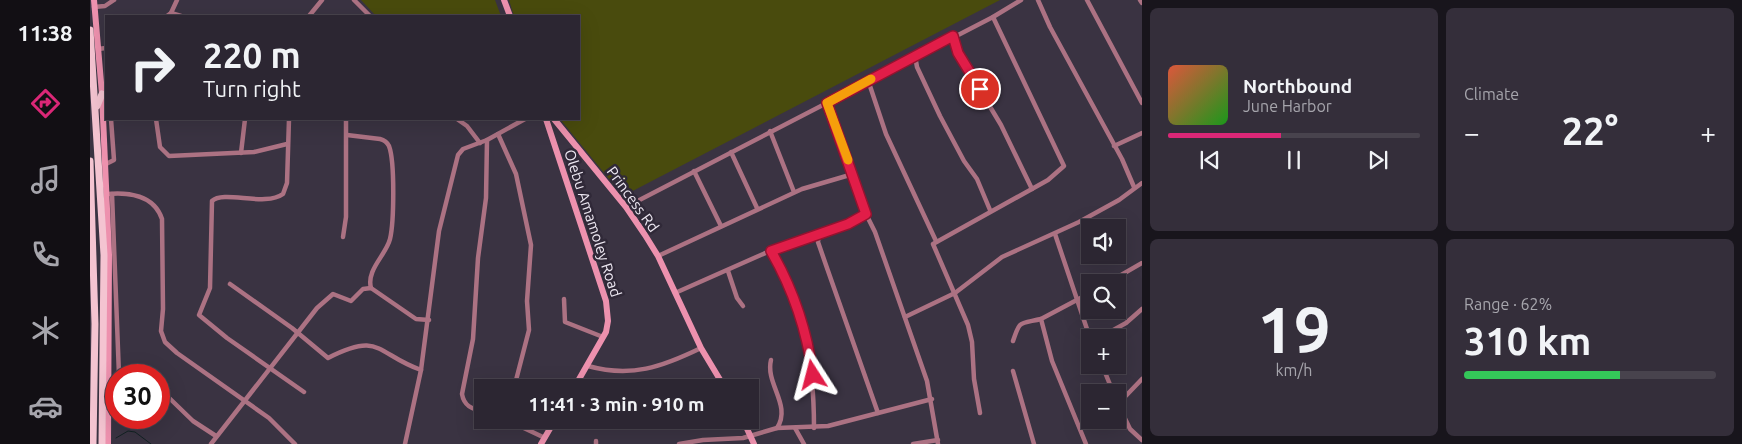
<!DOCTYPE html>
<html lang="en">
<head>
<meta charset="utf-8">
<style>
	:root { --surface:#2c2632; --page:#342e3a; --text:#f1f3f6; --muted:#a6a5ac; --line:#48434d; --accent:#db2777 }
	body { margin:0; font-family:Ubuntu,sans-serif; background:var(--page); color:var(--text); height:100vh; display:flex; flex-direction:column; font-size:19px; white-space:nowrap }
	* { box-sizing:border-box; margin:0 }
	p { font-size:16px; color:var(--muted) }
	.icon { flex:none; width:28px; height:28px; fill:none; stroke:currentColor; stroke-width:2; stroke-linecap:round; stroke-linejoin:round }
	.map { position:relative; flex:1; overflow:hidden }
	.side { display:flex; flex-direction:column; gap:8px; padding:8px; background:#18151c; width:600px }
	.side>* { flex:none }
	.guide { position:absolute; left:15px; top:15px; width:475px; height:105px; border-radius:0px; box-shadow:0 5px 20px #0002,0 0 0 1px var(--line); background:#2c2632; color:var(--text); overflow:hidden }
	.tools { position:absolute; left:991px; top:219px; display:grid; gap:10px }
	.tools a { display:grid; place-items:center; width:45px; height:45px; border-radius:0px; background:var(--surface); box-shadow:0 5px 20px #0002,0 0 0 1px var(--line); font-size:25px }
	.speed { position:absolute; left:15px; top:364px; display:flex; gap:10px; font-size:25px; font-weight:700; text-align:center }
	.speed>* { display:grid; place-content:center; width:65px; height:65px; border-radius:50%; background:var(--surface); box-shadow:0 5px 20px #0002,0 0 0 1px var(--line); line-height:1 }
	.speed .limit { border:8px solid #d22; background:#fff; color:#111 }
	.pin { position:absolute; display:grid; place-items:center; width:42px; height:42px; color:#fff; margin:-21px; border:2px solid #fff; border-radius:50%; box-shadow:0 1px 5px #0007 }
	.me { position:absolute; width:55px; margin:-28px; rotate:351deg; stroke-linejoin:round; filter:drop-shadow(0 0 4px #0008) }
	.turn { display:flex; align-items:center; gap:18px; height:105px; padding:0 15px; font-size:22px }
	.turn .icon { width:65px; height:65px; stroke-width:2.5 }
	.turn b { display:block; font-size:35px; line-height:42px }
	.big { font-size:38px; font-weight:700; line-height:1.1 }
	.side .card { flex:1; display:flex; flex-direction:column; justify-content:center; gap:8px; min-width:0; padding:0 18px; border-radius:8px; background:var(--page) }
	.side .dial { align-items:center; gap:0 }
	.dial b { font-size:65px; line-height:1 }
	.song { display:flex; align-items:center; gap:15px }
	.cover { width:60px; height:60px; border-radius:8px; background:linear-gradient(135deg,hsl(10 70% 55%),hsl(120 70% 35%)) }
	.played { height:5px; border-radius:2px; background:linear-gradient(90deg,var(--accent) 45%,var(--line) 45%) }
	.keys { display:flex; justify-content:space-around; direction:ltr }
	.heat { display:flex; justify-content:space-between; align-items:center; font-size:28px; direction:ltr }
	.charge { height:8px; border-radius:4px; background:linear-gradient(90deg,#34c759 62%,var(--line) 0) }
	.side .tiles { flex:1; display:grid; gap:8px; grid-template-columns:repeat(2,1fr) }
	.trip { position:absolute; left:384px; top:379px; width:285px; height:50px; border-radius:0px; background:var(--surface); box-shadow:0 5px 20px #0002,0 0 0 1px var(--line); font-weight:700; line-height:50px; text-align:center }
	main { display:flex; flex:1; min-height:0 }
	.tabs { display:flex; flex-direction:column; width:90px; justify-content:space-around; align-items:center; background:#120f14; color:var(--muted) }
	.tabs .icon { width:35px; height:35px }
	.tabs .active { color:var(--accent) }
	.tabs b { font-size:22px; color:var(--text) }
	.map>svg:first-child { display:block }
</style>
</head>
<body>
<main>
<nav class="tabs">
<b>11:38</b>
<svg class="icon active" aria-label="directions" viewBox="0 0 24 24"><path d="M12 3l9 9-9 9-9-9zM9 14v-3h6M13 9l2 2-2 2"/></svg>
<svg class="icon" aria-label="music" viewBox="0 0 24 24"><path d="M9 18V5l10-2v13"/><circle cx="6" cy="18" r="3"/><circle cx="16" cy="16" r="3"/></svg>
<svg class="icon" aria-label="phone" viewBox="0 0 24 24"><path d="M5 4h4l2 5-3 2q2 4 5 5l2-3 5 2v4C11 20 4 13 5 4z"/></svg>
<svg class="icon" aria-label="climate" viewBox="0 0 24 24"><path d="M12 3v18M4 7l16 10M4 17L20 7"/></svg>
<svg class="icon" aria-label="car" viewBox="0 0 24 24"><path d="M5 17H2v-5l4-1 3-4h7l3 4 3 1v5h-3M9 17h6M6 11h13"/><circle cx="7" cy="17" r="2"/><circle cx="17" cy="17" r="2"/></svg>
</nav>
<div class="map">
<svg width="1052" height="444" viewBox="0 0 1052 444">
	<rect width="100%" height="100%" fill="#3a3342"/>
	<g fill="#494b0d">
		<polygon points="271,0 405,0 411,16 286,16"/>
		<polygon points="419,0 910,0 533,196 470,119 489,119 489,16 424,16"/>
	</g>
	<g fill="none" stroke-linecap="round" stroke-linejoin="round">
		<polyline stroke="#122223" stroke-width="1" points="26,438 38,431 45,432 61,444"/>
		<g stroke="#ac7283" stroke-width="4.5">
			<polyline points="264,0 280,16"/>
			<polyline points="948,0 960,27 1032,159 1044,187"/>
			<polyline points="997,0 1052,103"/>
			<polyline points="1050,0 1052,3"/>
			<polyline points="4,7 15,6 24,0"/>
			<polyline points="81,13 91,16"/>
			<polyline points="77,16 81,13 87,0"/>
			<polyline points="219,16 232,0"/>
			<polyline points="863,36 872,60 911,125 942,189"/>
			<polyline points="8,49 16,48"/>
			<polyline points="825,56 827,67 850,116 874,161 887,179 900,210"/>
			<polyline points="778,80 796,134 846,241"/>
			<polyline points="737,103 751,138 770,202 785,232 837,381 848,444"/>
			<polyline points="66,119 70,147 79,156 164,152 197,144"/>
			<path d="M199,119L197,183L193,194C175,207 134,190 122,201L120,288L109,315L137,338L214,392"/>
			<polyline points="367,119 377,126 390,143"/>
			<polyline points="680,131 704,192"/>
			<polyline points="408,134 426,174 441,245 437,301 439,330 424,388"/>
			<path d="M257,135L290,139C294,140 297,142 299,146C305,162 304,222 300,239C296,255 276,270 281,288"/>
			<polyline points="1024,146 1052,133"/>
			<polyline points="641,152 667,208"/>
			<polyline points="151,153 155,119"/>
			<polyline points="16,164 24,160 21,119"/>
			<polyline points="604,171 631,226"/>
			<path d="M17,194C38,192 64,195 72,219L73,309L71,331L75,342L87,353L179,418L205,444"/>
			<polyline points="22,194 29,375"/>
			<polyline points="536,207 903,17 931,0"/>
			<polyline points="965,234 1000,338"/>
			<polyline points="729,235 728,242 737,268 788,413"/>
			<polyline points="253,237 256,217 256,119"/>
			<path d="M681,251C714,310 724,360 724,428"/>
			<polyline points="568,256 712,189 763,174"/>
			<polyline points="638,271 647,298 653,306"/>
			<polyline points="1019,282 1052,263"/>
			<path d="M140,284L202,328L238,358C291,331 286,354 331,370"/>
			<polyline points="585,293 698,243 758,224 776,214"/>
			<polyline points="474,299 475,322 513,337"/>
			<polyline points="815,317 865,293 912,257 989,222 1029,200 1052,183"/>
			<polyline points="1009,338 1036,323 1052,309"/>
			<path d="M923,341C930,320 929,324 951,319"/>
			<path d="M681,360C675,384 702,405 687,428"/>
			<polyline points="1012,365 1023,392"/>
			<path d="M498,366C541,378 572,367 611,348"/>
			<polyline points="923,371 944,444"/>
			<polyline points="73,392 103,421 126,436"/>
			<polyline points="1028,404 1040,429 1052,440"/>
			<polyline points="1028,404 1052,379"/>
			<path d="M392,411C382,409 374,406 372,394L383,339L388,258L396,198L397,140"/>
			<polyline points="890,413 884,379 882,342 878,325 843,244 958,180 974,166 903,17"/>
			<polyline points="417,420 455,438"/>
			<polyline points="705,428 714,444"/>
			<polyline points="121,444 227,308 243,294 261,301 273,289 281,288 326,319 339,320"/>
			<polyline points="315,444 331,370 349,231 368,155 373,149 397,140 435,119"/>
			<polyline points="506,444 506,441"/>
			<polyline points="589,444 613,440 653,438 687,428 738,426 842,399"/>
			<polyline points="823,444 848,440"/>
			<polyline points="996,444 962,361 951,319 1000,293"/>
		</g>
		<g stroke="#ed91ae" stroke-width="6">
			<polyline points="4,0 12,94 19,255 18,444"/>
			<polyline points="414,0 420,16"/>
			<polyline points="456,119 516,301 518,321 516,332 484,388"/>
			<polyline points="464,119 536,207 555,235 568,256 611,348 635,388"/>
			<polyline points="653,420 664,444"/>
			<polyline points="451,444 465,420"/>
		</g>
		<g stroke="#f4c4d1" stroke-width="7">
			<polyline points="0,30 14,255 12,444"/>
			<polyline points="7,106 12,94"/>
			<polyline points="0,161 5,324 3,444"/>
		</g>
	</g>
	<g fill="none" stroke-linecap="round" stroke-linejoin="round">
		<defs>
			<path id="route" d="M723,375C717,331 703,289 681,251L758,224L776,214L737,103L863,36L868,53L890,89"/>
		</defs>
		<use href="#route" stroke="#92132f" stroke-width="12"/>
		<use href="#route" stroke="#e11d48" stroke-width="9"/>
		<polyline stroke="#f59e0b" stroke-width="9" points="758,160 737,103 781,79"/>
	</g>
	<g text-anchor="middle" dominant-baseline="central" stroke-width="5" stroke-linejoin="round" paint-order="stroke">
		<g font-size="15" fill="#eee9f3" stroke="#302938">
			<text transform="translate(543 199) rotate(54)">Princess Rd</text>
			<text transform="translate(503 223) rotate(72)">Olebu Amamoley Road</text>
		</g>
	</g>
</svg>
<div class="tools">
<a><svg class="icon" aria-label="sound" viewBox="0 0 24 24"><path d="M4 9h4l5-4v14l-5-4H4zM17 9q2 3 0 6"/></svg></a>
<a><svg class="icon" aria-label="search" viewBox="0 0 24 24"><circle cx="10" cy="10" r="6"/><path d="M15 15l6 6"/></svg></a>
<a>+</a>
<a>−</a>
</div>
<div class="speed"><div class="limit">30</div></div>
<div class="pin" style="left:890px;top:89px;background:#d93025"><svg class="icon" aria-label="arrive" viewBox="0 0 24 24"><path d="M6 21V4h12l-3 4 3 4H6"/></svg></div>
<svg class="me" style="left:723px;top:375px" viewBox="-20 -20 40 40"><path d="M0-17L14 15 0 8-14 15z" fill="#e11d48" stroke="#fff" stroke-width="4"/></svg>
<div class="trip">11:41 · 3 min · 910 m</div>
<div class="guide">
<div class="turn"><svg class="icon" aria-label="right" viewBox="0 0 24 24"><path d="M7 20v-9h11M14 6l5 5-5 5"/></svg><div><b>220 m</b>Turn right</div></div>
</div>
</div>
<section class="side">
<div class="tiles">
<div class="card">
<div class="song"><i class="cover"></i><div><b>Northbound</b><p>June Harbor</p></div></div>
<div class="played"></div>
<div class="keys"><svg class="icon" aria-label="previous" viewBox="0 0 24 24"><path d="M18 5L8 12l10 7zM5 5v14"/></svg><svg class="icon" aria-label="pause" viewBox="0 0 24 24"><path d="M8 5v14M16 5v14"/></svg><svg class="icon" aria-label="next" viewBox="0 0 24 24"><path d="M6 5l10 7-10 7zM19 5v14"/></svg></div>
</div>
<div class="card"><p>Climate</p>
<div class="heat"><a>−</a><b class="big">22°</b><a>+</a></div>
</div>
<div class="card dial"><b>19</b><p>km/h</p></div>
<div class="card"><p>Range · 62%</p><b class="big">310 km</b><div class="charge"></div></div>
</div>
</section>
</main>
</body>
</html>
